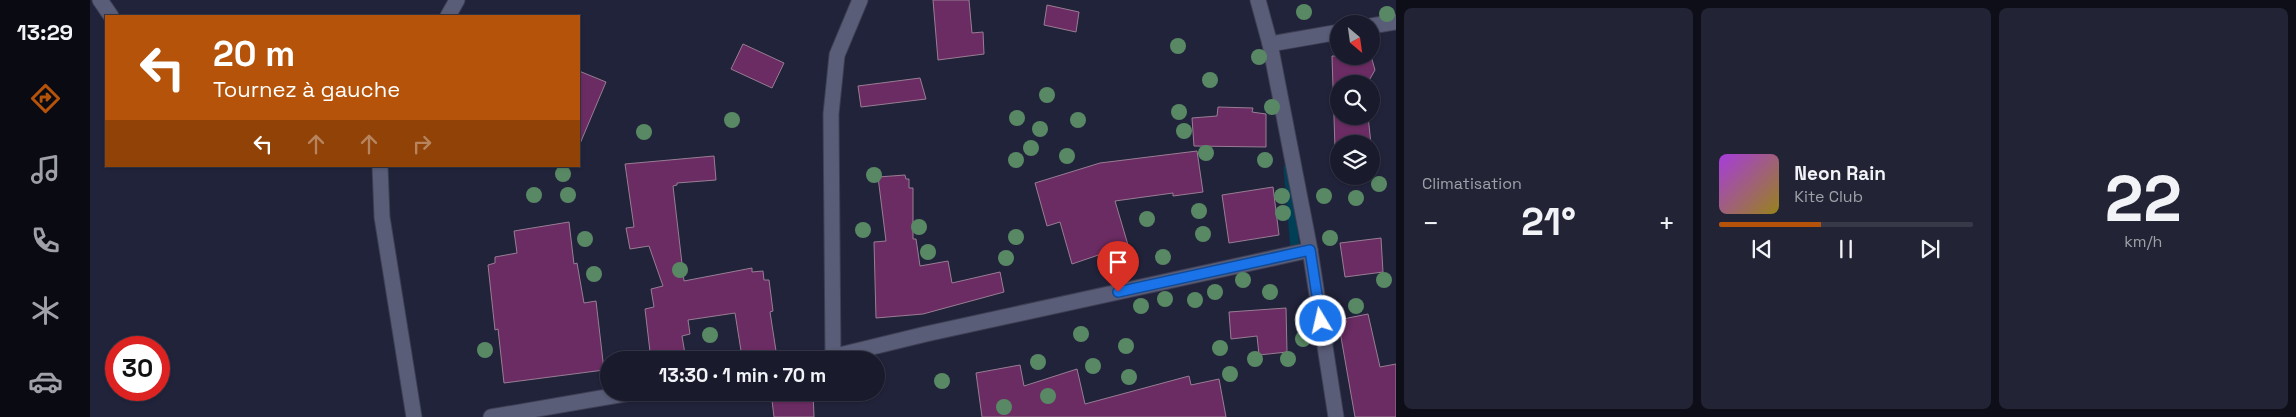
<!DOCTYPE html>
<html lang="fr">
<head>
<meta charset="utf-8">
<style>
	:root { --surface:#191a2c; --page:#222334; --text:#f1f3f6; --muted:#9fa1a9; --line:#373848; --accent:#b45309 }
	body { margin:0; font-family:"Space Grotesk",sans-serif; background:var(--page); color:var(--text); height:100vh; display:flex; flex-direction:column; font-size:19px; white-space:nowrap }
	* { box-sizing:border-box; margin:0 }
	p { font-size:16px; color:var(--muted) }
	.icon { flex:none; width:28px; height:28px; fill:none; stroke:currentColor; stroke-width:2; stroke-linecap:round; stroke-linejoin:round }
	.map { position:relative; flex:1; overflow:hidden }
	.drawer { display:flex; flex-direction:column; gap:8px; padding:8px; background:#0e0e18; width:900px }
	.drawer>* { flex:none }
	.hud { position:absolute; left:15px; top:15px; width:475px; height:152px; border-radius:0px; box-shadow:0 1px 4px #0004,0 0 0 1px var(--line); background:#b45309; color:#fff; overflow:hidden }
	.needle { width:32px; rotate:151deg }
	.fabs { position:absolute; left:1240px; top:15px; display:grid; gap:10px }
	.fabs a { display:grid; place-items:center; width:50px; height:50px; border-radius:50%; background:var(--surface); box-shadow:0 1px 4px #0004,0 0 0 1px var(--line); font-size:25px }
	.speed { position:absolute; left:15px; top:336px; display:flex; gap:10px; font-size:25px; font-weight:700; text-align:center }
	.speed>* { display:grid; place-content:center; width:65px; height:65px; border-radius:50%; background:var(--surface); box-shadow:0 1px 4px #0004,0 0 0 1px var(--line); line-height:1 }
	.speed .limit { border:8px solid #d22; background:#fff; color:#111 }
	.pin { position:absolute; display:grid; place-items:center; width:42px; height:42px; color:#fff; margin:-51px -21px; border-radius:50% 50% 50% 0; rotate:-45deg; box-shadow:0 0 5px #0007 }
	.pin .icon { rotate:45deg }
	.me { position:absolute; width:55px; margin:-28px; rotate:351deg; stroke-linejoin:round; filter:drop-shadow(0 0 4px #0008) }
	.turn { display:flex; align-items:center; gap:18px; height:105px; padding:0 25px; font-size:22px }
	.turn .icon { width:65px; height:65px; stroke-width:2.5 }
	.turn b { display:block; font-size:35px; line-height:42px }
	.lanes { display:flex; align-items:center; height:48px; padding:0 25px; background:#0003; justify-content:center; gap:25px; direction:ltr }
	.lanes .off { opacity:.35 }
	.big { font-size:38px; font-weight:700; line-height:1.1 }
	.drawer .card { flex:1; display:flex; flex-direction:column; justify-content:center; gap:8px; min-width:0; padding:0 18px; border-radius:8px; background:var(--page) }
	.drawer .dial { align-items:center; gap:0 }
	.dial b { font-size:65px; line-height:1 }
	.song { display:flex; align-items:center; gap:15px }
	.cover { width:60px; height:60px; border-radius:8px; background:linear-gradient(135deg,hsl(280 70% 55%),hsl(50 70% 35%)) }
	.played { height:5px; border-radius:2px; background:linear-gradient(90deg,var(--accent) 40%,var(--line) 40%) }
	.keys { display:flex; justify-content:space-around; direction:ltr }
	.heat { display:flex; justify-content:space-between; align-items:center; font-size:28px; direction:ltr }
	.drawer .tiles { flex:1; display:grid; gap:8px; grid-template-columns:repeat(3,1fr) }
	.trip { position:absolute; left:510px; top:351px; width:285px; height:50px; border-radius:25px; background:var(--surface); box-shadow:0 1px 4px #0004,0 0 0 1px var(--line); font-weight:700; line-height:50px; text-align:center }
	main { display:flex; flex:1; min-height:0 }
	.menu { display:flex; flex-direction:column; width:90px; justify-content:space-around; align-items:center; background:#0a0a12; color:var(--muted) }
	.menu .icon { width:35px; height:35px }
	.menu .current { color:var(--accent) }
	.menu b { font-size:22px; color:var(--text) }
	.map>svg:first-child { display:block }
</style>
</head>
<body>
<main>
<nav class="menu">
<b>13:29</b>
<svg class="icon current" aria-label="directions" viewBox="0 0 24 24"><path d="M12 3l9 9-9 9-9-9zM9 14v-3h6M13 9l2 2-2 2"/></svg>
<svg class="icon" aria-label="music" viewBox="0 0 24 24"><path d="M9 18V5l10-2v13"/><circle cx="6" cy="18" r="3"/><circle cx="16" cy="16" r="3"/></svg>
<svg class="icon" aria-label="phone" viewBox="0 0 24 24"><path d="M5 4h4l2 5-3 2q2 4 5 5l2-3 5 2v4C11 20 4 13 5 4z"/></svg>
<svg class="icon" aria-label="climate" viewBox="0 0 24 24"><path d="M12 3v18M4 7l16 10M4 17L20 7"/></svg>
<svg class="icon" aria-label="car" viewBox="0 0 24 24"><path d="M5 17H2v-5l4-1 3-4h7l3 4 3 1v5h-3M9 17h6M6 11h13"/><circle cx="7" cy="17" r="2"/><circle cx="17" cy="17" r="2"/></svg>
</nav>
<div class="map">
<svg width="1306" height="417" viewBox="0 0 1306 417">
	<rect width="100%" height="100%" fill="#21233b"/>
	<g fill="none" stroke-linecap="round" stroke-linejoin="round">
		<polyline stroke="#003f56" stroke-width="9" points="1198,168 1205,249"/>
	</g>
	<g fill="#6b2c63" stroke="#987d93">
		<polygon points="843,0 879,0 882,33 893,32 894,54 848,60"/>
		<polygon points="957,5 989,12 986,32 954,25"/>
		<polygon points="653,44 694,63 682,88 641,69"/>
		<polygon points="1242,56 1281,56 1285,70 1277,84 1249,84 1249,116 1278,116 1281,144 1249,144 1249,148 1245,148"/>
		<polygon points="489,71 516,82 489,146"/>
		<polygon points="830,78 836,99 771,107 768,86"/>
		<polygon points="1128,107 1163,108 1162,112 1176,114 1176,147 1104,146 1102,118 1127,116"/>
		<polygon points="1107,151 1113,192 1083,196 1083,193 1025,201 1038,245 982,264 970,222 957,226 945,183 1010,163"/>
		<polygon points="624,156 626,180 587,183 587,185 583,186 594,281 662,268 662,272 673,271 674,280 679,280 683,311 680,312 686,351 652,357 645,313 598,320 600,334 592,336 596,360 561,360 555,309 564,307 561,289 573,286 559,246 540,249 536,228 544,227 535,164"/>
		<polygon points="815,175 816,179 819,179 819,188 823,188 823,239 826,239 830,266 858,261 862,283 910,272 914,292 833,314 786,318 784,242 796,241 788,177"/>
		<polygon points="1183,187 1189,235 1139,243 1132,195"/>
		<polygon points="479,222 484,264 487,263 494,303 506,301 514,370 414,383 408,329 405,330 398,265 405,263 405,257 427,253 424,231"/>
		<polygon points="1291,238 1293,272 1255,277 1250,243"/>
		<polygon points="1196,308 1197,352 1169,355 1167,336 1141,339 1139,312"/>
		<polygon points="1278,314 1290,367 1306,364 1306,417 1265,417 1248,320"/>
		<polygon points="930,365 934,386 987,369 995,404 1099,376 1101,385 1129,379 1136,417 892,417 886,373"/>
		<polygon points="681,392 723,392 724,417 684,417"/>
	</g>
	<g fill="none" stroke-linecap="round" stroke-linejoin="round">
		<defs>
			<g id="minor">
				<polyline points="10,0 21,16"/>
				<polyline points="1168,0 1180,44 1220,250 1246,417"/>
				<polyline points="358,16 367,0"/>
				<polyline points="1281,26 1306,22"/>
				<polyline points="1180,44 1249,32"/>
				<polyline points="290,166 292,217 324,417"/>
				<polyline points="743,357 741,114 747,55 770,0"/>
				<polyline points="729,360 836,334 1220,250"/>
				<polyline points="401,417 546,392"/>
			</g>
		</defs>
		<use href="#minor" stroke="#3e3f54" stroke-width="17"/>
		<use href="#minor" stroke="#595d78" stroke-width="15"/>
	</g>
	<g fill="#598964">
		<circle cx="1214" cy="12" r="8"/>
		<circle cx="1297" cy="14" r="8"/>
		<circle cx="1088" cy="46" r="8"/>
		<circle cx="1169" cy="57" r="8"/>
		<circle cx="1120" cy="80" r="8"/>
		<circle cx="957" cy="95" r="8"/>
		<circle cx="1182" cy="107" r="8"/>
		<circle cx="1089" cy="112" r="8"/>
		<circle cx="927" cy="118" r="8"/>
		<circle cx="642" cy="120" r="8"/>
		<circle cx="988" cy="120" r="8"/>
		<circle cx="950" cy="129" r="8"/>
		<circle cx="1094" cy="131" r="8"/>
		<circle cx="554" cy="132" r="8"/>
		<circle cx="941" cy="148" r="8"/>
		<circle cx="1116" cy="153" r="8"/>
		<circle cx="977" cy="156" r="8"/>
		<circle cx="926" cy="160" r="8"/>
		<circle cx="1175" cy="160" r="8"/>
		<circle cx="473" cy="174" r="8"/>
		<circle cx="784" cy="175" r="8"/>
		<circle cx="1289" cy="184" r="8"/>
		<circle cx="444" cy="195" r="8"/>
		<circle cx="478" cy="195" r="8"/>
		<circle cx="1192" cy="196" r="8"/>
		<circle cx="1234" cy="196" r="8"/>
		<circle cx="1266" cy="198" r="8"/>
		<circle cx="1109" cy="211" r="8"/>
		<circle cx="1193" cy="213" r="8"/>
		<circle cx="1057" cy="219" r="8"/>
		<circle cx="829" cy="227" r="8"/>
		<circle cx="773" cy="230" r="8"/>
		<circle cx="1113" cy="234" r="8"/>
		<circle cx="926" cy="237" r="8"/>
		<circle cx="1240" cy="238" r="8"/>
		<circle cx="495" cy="239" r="8"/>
		<circle cx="838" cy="252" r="8"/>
		<circle cx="1073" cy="257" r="8"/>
		<circle cx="916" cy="258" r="8"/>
		<circle cx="590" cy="270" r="8"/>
		<circle cx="504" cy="274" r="8"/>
		<circle cx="1153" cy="280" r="8"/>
		<circle cx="1294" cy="280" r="8"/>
		<circle cx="1125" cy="292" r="8"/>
		<circle cx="1180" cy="292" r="8"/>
		<circle cx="1075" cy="299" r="8"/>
		<circle cx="1105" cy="300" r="8"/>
		<circle cx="1051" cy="306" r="8"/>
		<circle cx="1266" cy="306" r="8"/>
		<circle cx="991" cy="334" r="8"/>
		<circle cx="620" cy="335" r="8"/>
		<circle cx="1213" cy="339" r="8"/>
		<circle cx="1036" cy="346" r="8"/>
		<circle cx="1130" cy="348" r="8"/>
		<circle cx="395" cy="350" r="8"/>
		<circle cx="1165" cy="359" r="8"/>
		<circle cx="1198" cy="359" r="8"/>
		<circle cx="948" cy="362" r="8"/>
		<circle cx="1003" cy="366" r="8"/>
		<circle cx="1140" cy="374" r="8"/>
		<circle cx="1039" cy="377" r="8"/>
		<circle cx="852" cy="381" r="8"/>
		<circle cx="958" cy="396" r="8"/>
		<circle cx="914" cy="407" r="8"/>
	</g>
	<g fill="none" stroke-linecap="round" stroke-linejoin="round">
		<defs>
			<polyline id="route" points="1028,292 1220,250 1231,321"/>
		</defs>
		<use href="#route" stroke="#114b97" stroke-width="12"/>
		<use href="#route" stroke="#1a73e8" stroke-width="9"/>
	</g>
</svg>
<div class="fabs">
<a><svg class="needle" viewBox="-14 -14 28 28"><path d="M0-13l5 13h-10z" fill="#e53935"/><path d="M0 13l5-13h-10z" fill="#9fa1a9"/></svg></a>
<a><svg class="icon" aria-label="search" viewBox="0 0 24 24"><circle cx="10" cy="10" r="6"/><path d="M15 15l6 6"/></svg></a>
<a><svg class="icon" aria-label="layers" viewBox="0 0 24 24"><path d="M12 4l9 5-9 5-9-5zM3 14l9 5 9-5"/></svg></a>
</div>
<div class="speed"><div class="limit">30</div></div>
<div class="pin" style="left:1028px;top:292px;background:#d93025"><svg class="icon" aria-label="arrive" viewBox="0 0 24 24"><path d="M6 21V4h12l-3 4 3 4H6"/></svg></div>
<svg class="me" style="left:1231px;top:321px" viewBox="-20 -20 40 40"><circle r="17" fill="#1a73e8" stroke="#fff" stroke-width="3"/><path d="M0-11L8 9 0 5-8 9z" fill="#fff"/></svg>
<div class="trip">13:30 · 1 min · 70 m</div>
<div class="hud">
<div class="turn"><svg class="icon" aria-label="left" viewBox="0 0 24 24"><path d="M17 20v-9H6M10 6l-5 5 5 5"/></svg><div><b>20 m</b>Tournez à gauche</div></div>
<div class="lanes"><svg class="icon" aria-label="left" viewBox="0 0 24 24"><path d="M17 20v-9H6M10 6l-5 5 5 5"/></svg><svg class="icon off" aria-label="ahead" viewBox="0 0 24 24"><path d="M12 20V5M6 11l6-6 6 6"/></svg><svg class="icon off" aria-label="ahead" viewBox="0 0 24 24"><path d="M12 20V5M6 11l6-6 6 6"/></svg><svg class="icon off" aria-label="right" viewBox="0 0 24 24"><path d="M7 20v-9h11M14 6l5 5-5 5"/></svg></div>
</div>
</div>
<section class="drawer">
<div class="tiles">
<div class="card"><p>Climatisation</p>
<div class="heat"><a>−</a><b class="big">21°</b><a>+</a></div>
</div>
<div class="card">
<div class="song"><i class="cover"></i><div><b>Neon Rain</b><p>Kite Club</p></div></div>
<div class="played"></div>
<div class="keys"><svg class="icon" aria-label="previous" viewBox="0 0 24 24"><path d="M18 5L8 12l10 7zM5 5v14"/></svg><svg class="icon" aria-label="pause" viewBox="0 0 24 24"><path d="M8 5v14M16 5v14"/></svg><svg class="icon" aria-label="next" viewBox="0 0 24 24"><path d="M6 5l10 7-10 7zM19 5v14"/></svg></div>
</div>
<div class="card dial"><b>22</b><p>km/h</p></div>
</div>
</section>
</main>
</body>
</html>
